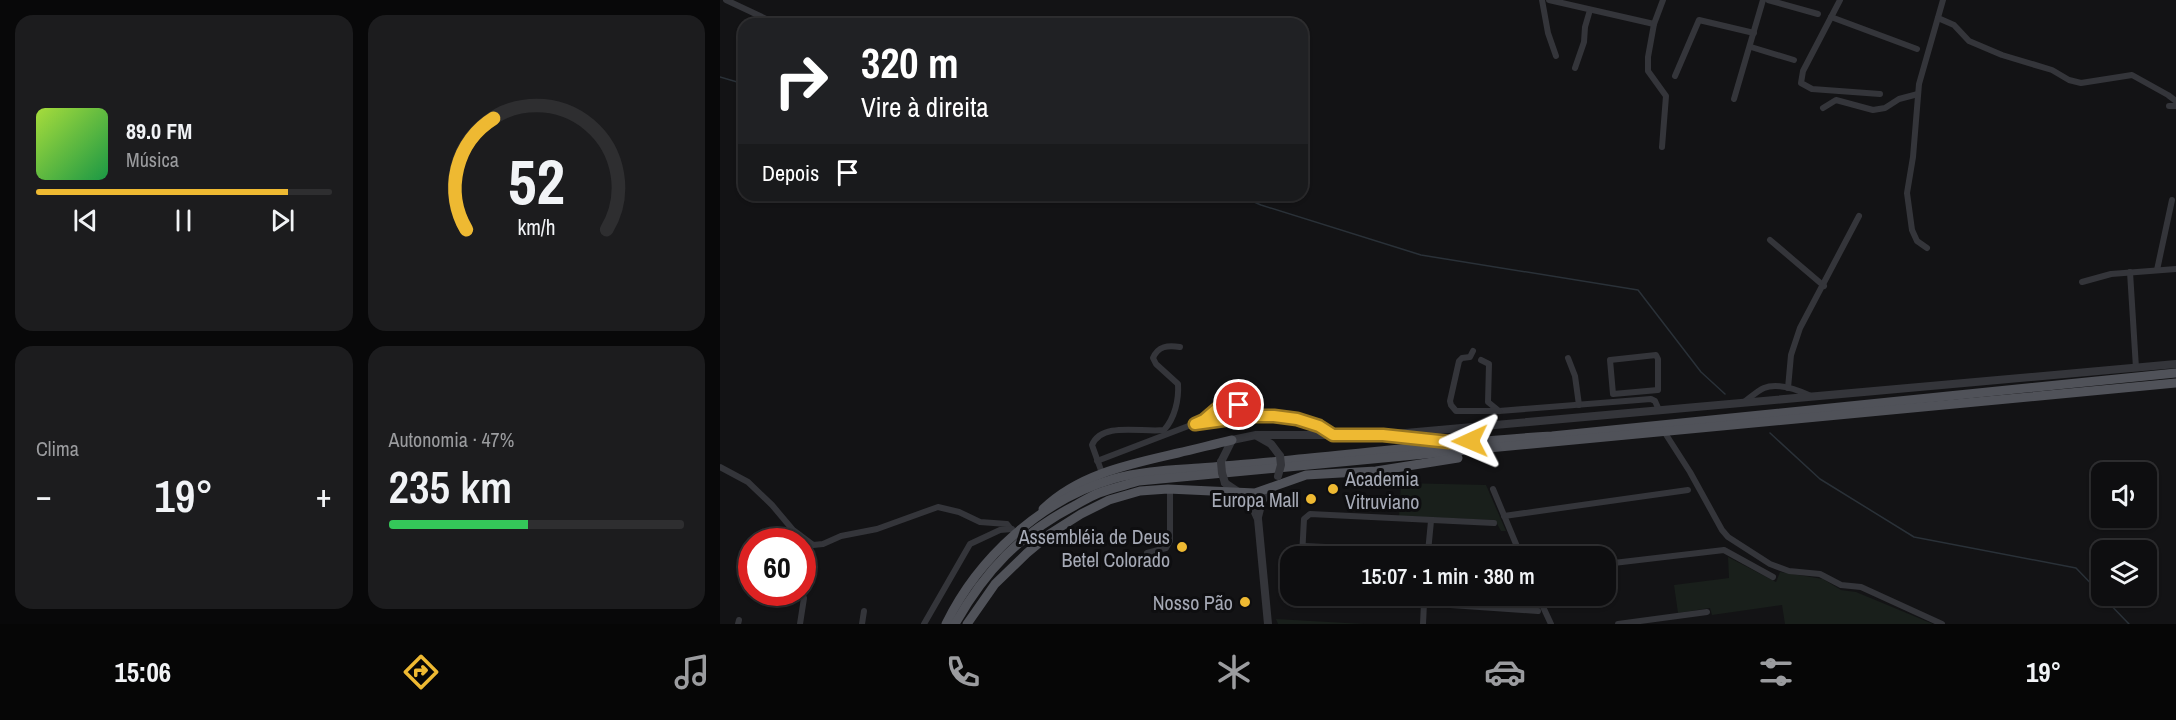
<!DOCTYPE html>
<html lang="pt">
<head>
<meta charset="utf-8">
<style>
	:root { --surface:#0e0e10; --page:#1c1c1e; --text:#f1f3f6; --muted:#9b9c9f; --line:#2e2e30; --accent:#eeb932 }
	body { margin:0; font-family:"Archivo Narrow",sans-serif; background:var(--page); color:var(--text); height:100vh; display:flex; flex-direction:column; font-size:22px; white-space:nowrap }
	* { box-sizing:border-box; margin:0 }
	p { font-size:20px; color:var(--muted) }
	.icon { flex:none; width:33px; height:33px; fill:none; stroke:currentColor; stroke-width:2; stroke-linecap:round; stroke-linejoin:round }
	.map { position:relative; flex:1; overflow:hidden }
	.details { display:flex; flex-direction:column; gap:15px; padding:15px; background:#080809; width:720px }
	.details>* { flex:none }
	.hud { position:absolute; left:18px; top:18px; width:570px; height:183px; border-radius:18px; box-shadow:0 2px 4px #0004,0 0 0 2px var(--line); background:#202124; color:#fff; overflow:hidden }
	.controls { position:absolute; left:1371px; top:462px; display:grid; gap:12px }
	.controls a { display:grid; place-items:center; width:66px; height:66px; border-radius:12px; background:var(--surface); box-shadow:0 2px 4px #0004,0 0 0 2px var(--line); font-size:30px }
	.speed { position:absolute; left:18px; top:528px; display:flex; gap:12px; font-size:30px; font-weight:700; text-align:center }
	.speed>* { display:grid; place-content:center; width:78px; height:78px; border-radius:50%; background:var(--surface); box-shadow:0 2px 4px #0004,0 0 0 2px var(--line); line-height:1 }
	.speed .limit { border:9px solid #d22; background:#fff; color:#111 }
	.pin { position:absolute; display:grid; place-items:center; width:51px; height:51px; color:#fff; margin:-26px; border:3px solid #fff; border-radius:50%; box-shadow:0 2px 6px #0007 }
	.me { position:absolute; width:66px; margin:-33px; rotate:269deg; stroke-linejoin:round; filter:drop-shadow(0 0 4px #0008) }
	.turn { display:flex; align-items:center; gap:21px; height:126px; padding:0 24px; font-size:27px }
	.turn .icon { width:78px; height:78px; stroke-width:2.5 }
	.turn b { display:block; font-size:42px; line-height:51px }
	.then { display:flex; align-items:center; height:57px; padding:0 24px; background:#0003; gap:12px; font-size:22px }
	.big { font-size:45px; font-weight:600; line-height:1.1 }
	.details .card { flex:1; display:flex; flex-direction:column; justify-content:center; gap:9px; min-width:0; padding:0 21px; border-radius:18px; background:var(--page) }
	.details .dial { align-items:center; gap:0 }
	.dial svg { height:156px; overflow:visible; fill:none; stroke:var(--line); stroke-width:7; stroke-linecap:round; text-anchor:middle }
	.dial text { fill:var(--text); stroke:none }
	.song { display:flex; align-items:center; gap:18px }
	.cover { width:72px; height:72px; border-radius:9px; background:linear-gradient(135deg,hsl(80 70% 55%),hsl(140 70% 35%)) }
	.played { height:6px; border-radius:3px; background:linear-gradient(90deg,var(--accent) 85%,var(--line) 85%) }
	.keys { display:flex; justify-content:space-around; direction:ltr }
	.heat { display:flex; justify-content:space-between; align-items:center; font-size:33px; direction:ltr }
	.charge { height:9px; border-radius:4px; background:linear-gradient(90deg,#34c759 47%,var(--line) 0) }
	.details .tiles { flex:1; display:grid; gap:15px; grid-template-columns:repeat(2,1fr) }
	.trip { position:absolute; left:560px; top:546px; width:336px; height:60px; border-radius:18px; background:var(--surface); box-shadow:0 2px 4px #0004,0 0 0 2px var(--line); font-weight:600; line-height:60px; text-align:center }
	.dock { display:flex; height:96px; justify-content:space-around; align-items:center; background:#060606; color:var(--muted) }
	.dock .icon { width:42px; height:42px }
	.dock .on { color:var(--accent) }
	.dock b { font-size:27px; color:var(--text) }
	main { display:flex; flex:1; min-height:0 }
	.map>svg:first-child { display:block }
</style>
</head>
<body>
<main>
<section class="details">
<div class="tiles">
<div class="card">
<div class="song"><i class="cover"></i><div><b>89.0 FM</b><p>Música</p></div></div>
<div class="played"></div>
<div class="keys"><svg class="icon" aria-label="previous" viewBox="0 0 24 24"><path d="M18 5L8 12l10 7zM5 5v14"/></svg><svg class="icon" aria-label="pause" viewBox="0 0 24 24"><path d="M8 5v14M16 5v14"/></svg><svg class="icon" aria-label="next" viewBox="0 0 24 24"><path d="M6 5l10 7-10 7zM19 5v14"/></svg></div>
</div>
<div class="card dial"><svg viewBox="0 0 100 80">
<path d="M14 69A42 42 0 1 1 86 69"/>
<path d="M14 69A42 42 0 0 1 28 12" stroke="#eeb932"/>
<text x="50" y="56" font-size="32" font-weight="700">52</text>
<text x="50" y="72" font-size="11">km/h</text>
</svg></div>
<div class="card"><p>Clima</p>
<div class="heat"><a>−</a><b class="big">19°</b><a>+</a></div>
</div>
<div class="card"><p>Autonomia · 47%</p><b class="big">235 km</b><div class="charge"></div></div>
</div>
</section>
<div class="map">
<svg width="1456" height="624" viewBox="0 0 1456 624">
	<rect width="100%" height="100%" fill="#131315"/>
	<g fill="#191f1b">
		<polygon points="681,483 766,485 786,531 781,531 775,520 679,516"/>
		<polygon points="1008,557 1056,582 1060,572 1103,579 1121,590 1136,592 1213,624 1065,624 1062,605 992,615 990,608 958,613 954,585 1009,578"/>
		<polygon points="556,619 644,624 558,624"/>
	</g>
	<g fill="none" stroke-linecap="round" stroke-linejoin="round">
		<g stroke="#2a3138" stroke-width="1.5">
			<polyline points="0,77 24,84"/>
			<polyline points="518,195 541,205 701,255 918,290 981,372 1005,394"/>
			<polyline points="1050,433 1100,479 1194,537 1356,568 1382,595"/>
			<polyline points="1382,596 1409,624"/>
		</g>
		<g stroke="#34353a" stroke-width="6">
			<polyline points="6,0 57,24"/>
			<polyline points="822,0 828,33 836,56"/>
			<polyline points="829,0 934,24"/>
			<polyline points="1048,0 1098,14"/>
			<polyline points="1120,0 1083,71 1081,83 1092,89 1160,94"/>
			<polyline points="1111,17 1197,49"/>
			<polyline points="1218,18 1234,25 1249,41 1282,55 1332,70 1349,80 1361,83 1412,75 1448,95 1456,101"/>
			<polyline points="1031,47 1074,60"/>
			<polyline points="855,68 864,42 865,27 870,10"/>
			<polyline points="955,76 979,20 1034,33"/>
			<polyline points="1014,99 1043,0"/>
			<polyline points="1449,106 1456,106"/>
			<polyline points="1103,108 1116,100 1153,110 1165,108 1179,99 1198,94"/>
			<polyline points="942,147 946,96 928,71 928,57 934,24 943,0"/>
			<polyline points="1050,240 1104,286"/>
			<polyline points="1207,248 1197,241 1192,230 1187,193 1193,157 1199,84 1223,0"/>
			<polyline points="1437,270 1452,200"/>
			<polyline points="1410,272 1416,368"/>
			<polyline points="1362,282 1391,274 1456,269"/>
			<polyline points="753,351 750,357 742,358 739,361 730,401 731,405 736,411 779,411 931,399 935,401 939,410"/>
			<polygon points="936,355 938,359 938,390 893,394 890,360"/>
			<polyline points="848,358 855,376 859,405"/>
			<polyline points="761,360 769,364 768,402 779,411"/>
			<polyline points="1068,388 1071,355 1080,328 1139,216"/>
			<path d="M1024,402C1030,398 1037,391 1044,388C1058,382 1078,390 1091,396"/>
			<path d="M480,423C527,419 571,407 613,435"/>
			<polyline points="945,433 970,472 1002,530 1008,537 1050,564 1069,571 1100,574 1121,585 1141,587 1222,624"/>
			<polyline points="377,461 484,420 498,408 529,403 532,399 531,390"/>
			<polyline points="0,467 28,482 52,505 73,530 93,545 103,544 121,536 157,529 218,507 239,512 260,522 287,524 291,529"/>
			<path d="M382,473L372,445C382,421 423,433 444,430C455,418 459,399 458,384L436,364L433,358C438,346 448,345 460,347"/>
			<polyline points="773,489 801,556"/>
			<polyline points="784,516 968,490"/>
			<polyline points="582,546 793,555"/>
			<polyline points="708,552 711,521"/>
			<polyline points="427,553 446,548 450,541 450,489"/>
			<polyline points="582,556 584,519 590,514 774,523"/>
			<polyline points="885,564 1004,550 1053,577"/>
			<polyline points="601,596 818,611"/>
			<polyline points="818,596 831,624"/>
			<polyline points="719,605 719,596"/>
			<polyline points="18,624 19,620"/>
			<polyline points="80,624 84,598"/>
			<polyline points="142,624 144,611"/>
			<polyline points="204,624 250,544 280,530 292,529"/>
			<polyline points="703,624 704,603"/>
			<polyline points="898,624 987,612"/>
		</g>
		<g stroke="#34353a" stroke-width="8">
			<polyline points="537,436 551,444 560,456"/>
			<polyline points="501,462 512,440 536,435 663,435 1456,364"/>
			<polyline points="505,483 529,499 538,519 548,624"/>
			<polyline points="538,517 542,501 551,488"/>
		</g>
		<g stroke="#505259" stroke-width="9">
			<polyline points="663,435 715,441"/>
			<path d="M323,509C359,474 410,464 458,453C476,449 494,444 512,440"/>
			<path d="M226,624C258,558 321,500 393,479C421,471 450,470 479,468C512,465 545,463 579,459C663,451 747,441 832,436L1456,373"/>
			<path d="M235,624C265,571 300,534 354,506C363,501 371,496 379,493C392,488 406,485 419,481L1456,383"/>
			<polyline points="247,624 275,584 307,553 331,533 361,514 389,500 420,491 448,489 535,493 586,475 656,471 738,458"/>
		</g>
		<g stroke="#34353a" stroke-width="8">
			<polyline points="501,462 502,473 505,483"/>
			<polyline points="558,476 561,465 560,456"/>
		</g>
	</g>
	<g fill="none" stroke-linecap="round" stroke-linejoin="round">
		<defs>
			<polyline id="route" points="519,405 498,408 484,420 475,424 532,416 554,416 577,419 599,426 613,435 663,435 729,442 750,441"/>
		</defs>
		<use href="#route" stroke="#9b7820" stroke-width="15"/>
		<use href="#route" stroke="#eeb932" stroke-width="10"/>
	</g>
	<g fill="#eeb932" stroke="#0e0e10" stroke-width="2">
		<circle cx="613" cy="489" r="6"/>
		<circle cx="591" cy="499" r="6"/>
		<circle cx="462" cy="547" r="6"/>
		<circle cx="525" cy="602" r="6"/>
	</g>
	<g text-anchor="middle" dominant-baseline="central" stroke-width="6" stroke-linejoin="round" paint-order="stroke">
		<g font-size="20" fill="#a5a9b5" stroke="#0e0e10" text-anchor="end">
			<text x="625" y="478" text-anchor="start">Academia<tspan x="625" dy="23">Vitruviano</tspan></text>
			<text x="579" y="499">Europa Mall</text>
			<text x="450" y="536">Assembléia de Deus<tspan x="450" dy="23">Betel Colorado</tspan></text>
			<text x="513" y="602">Nosso Pão</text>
		</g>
	</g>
</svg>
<div class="controls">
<a><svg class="icon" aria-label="sound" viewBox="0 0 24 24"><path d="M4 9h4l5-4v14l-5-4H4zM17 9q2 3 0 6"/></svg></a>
<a><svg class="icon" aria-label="layers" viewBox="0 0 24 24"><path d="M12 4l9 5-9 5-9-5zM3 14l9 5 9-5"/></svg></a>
</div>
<div class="speed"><div class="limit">60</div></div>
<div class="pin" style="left:519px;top:405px;background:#d93025"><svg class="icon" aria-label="arrive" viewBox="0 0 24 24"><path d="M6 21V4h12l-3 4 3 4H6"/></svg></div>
<svg class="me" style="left:750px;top:441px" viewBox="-20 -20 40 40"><path d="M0-17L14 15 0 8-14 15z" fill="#eeb932" stroke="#fff" stroke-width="4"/></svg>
<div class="trip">15:07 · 1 min · 380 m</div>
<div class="hud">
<div class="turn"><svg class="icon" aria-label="right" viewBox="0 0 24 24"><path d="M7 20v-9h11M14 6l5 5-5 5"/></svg><div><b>320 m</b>Vire à direita</div></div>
<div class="then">Depois<svg class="icon" aria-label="arrive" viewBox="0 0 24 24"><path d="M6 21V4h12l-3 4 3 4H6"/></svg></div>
</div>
</div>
</main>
<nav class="dock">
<b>15:06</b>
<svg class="icon on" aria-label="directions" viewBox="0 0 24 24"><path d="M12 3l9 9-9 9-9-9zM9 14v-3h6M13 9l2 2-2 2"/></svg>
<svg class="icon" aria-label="music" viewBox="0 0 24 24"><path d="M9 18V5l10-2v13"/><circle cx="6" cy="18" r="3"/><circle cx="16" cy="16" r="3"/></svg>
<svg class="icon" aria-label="phone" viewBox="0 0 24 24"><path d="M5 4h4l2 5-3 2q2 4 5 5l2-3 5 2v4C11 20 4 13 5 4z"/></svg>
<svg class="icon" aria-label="climate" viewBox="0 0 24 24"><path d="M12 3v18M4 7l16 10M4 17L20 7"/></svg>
<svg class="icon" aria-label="car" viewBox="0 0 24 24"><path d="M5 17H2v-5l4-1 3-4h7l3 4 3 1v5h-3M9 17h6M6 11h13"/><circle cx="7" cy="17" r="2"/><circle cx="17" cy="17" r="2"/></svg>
<svg class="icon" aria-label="filters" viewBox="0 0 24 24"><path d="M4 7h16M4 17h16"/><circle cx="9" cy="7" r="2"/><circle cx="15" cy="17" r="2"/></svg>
<b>19°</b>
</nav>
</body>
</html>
